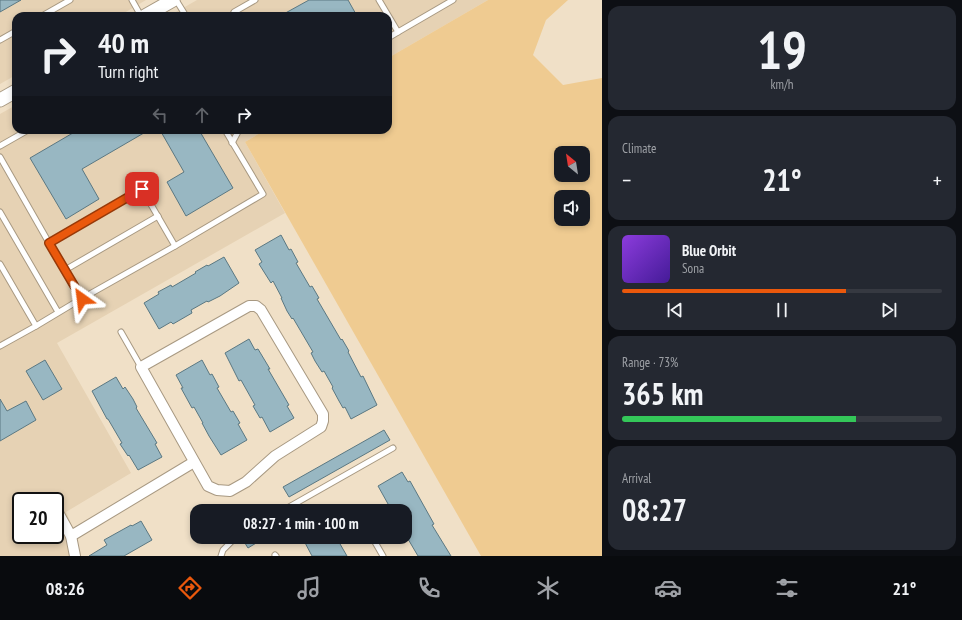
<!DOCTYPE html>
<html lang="en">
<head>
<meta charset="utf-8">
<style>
	:root { --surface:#171b24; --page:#242831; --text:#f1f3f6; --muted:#9ea1a6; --line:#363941; --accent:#ea580c }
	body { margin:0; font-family:"PT Sans Narrow",sans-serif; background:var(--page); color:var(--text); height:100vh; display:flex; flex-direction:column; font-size:15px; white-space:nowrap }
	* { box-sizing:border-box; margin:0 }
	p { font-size:13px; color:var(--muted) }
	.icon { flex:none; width:22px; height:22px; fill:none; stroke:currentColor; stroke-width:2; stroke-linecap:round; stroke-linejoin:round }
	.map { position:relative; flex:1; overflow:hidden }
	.drawer { display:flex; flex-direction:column; gap:6px; padding:6px; background:#0d0f14; width:360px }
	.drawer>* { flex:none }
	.top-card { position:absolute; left:12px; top:12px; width:380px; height:122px; border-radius:12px; box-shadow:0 2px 6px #0003; background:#171b24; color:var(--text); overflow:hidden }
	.needle { width:26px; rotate:330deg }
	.buttons { position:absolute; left:554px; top:146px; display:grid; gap:8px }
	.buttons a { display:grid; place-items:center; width:36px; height:36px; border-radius:8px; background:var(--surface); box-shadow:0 2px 6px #0003; font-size:20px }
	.speed { position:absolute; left:12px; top:492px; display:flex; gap:8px; font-size:20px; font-weight:700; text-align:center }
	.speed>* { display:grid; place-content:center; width:52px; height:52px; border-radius:50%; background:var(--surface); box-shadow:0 2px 6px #0003; line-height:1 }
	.speed .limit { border:2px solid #111; border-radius:6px; background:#fff; color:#111 }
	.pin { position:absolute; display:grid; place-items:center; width:34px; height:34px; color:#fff; margin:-17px; border-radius:8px; box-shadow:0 2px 6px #0006 }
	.me { position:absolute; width:44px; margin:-22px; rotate:329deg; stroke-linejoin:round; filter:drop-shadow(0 0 3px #0008) }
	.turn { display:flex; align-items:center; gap:14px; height:84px; padding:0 20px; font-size:18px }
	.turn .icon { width:52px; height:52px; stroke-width:2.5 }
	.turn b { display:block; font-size:28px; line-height:34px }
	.lanes { display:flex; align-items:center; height:38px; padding:0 20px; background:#0003; justify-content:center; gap:20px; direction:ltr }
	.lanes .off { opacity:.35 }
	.big { font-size:30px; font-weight:800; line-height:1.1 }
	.drawer .widget { flex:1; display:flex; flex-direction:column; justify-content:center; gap:6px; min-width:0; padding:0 14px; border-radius:12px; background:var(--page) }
	.drawer .dial { align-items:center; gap:0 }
	.dial b { font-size:52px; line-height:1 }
	.song { display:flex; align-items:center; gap:12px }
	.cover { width:48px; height:48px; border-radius:6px; background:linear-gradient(135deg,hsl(270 70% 55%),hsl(260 70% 35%)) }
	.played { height:4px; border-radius:2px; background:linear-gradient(90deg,var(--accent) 70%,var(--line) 70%) }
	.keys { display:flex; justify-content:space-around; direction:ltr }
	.heat { display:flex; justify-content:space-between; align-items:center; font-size:22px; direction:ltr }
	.charge { height:6px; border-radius:3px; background:linear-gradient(90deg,#34c759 73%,var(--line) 0) }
	.trip { position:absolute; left:190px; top:504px; width:222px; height:40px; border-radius:12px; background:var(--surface); box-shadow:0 2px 6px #0003; font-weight:800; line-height:40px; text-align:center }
	.tab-bar { display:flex; height:64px; justify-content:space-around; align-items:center; background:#090b0e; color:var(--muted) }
	.tab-bar .icon { width:28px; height:28px }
	.tab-bar .selected { color:var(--accent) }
	.tab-bar b { font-size:18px; color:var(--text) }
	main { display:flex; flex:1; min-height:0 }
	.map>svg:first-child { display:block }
</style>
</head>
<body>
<main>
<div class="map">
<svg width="602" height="556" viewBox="0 0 602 556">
	<rect width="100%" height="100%" fill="#f0e0c7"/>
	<g fill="#e6d2b4" fill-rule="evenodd">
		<polygon points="0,0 146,0 119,16 16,16 16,75 0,84"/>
		<polygon points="197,0 488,0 388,58 388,16 169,16"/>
		<path d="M16,105V130H265L245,142L285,213L57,343L131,473L66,512L77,537L80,556H0V114ZM21,501H55V535H21Z"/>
	</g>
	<path fill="#efcb91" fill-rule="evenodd" d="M488,0H568L546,20L533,55L563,85L602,78V556H481L245,142L265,130H388V58ZM561,153H583V175H561ZM561,197H583V219H561Z"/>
	<g fill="#98b7c2" stroke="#5b7882">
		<polygon points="0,0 21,0 0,12"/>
		<polygon points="309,0 348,0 357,16 280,16"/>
		<polygon points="78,130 149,130 82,169 99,199 66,219 30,158"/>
		<polygon points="160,130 199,130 233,188 186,216 167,182 184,172"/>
		<polygon points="281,235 289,250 291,249 298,262 296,263 310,287 312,286 319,298 317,299 341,340 342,339 349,351 348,352 361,377 363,376 377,405 351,419 345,407 343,408 339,401 332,388 333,387 324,371 322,372 315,361 311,353 313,352 293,318 292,319 287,311 281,298 282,298 273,281 271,283 259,264 262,262 255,250"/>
		<polygon points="224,257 239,283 220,296 208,302 207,301 191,310 192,313 173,324 171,322 159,329 144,303 159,294 158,292 171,285 172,287 196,273 195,272 207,265 208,266"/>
		<polygon points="249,339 255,350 258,349 270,369 268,369 289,405 287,406 294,418 270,432 262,417 260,418 253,406 255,405 241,380 239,381 225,353"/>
		<polygon points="45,360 62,389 43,400 26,371"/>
		<polygon points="202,360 210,375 212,374 219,387 217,388 231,412 233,411 240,423 238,424 247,440 221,455 209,436 202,423 203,423 194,407 192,408 181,388 183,388 176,375"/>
		<polygon points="116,377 123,389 125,387 133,399 137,407 136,408 157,443 155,444 162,457 138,470 129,455 128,456 120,444 122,443 108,419 107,419 92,391"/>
		<polygon points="0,399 7,411 26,401 36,420 0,441"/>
		<polygon points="384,430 390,440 289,497 283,487"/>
		<polygon points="402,472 408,482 410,481 434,524 432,525 451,556 418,556 408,539 405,540 405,511 392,511 378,486"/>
		<polygon points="141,521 152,540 124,556 89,556 107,545 104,540 131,525 132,526"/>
		<polygon points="248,537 266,537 248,548 243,540"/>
		<polygon points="302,537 336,537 347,556 312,556"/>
	</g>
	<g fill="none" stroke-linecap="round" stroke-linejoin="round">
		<defs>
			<g id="service">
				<polyline points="132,0 141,16"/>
				<polyline points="176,0 186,16"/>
				<polyline points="379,0 398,32 388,38"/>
				<polyline points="42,16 70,0"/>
				<polyline points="232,16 234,12 255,0"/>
				<polyline points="398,32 453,0"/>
				<polyline points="0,40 16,31"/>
				<polyline points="232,143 239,130"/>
				<polyline points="0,146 28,130"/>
				<polyline points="0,157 81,299 175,246 263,194 225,130"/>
				<polyline points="0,212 58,312"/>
				<polyline points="49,243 142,189 175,246"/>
				<polyline points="0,264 36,326 0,346"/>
				<polyline points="65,270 158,216"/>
				<polyline points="36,326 81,299"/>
				<polyline points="121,332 141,367"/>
				<polyline points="357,510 358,511"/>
				<polyline points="282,511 393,448"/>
				<polyline points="372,537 383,556"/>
				<polyline points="275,555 276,556"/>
				<polyline points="221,556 223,550 236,537"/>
			</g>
			<g id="minor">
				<polygon points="249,306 256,306 261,310 323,414 323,421 321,427 275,456 246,482 230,491 217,490 208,486 141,367"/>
				<polyline points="55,507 71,536 75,556"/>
				<polyline points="71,536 194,462"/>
			</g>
			<g id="tertiary">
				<polyline points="145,16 173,0"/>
				<polyline points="0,100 16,91"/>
			</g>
		</defs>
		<use href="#service" stroke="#a89982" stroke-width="7"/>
		<use href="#minor" stroke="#a89982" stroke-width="12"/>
		<use href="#tertiary" stroke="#a89982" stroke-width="15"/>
		<use href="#service" stroke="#fff" stroke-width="5"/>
		<use href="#minor" stroke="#fff" stroke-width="10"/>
		<use href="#tertiary" stroke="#fff" stroke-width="13"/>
	</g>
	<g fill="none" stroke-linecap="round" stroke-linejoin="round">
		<defs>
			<polyline id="route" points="82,299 49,243 142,189"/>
		</defs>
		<use href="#route" stroke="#983908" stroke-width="10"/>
		<use href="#route" stroke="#ea580c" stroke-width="7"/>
	</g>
</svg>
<div class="buttons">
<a><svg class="needle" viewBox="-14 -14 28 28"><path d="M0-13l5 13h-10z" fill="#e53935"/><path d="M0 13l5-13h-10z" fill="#9ea1a6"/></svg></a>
<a><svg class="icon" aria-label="sound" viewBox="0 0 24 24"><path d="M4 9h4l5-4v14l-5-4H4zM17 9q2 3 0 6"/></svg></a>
</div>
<div class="speed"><div class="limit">20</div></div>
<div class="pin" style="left:142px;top:189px;background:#d93025"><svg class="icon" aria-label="arrive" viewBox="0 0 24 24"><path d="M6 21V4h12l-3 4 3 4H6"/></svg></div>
<svg class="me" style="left:82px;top:299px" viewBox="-20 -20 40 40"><path d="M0-17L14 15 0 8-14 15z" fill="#ea580c" stroke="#fff" stroke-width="4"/></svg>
<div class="trip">08:27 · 1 min · 100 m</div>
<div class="top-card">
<div class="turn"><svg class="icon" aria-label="right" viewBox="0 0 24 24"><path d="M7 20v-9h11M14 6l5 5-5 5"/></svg><div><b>40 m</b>Turn right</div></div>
<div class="lanes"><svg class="icon off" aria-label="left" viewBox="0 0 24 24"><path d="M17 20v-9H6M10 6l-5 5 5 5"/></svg><svg class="icon off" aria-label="ahead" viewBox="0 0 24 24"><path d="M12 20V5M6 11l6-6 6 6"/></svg><svg class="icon" aria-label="right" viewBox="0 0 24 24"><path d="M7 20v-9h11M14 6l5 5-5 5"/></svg></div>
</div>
</div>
<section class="drawer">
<div class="widget dial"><b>19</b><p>km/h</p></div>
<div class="widget"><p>Climate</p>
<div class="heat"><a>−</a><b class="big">21°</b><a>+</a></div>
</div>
<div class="widget">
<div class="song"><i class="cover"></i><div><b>Blue Orbit</b><p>Sona</p></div></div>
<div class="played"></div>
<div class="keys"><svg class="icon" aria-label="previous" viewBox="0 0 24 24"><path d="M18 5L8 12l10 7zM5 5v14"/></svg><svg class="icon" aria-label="pause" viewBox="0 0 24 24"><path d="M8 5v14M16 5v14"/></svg><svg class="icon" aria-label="next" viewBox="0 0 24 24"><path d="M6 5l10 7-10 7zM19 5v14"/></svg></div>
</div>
<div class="widget"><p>Range · 73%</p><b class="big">365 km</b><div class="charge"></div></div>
<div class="widget"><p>Arrival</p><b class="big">08:27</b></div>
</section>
</main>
<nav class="tab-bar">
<b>08:26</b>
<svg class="icon selected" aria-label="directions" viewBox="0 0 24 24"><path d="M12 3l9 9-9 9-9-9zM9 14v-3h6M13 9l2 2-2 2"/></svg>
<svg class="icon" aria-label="music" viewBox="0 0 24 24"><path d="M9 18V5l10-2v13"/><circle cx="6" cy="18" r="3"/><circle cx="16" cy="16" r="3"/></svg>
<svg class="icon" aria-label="phone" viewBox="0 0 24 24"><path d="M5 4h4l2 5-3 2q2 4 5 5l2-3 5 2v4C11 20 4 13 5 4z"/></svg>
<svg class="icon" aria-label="climate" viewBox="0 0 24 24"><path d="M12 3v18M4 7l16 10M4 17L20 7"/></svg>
<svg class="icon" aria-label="car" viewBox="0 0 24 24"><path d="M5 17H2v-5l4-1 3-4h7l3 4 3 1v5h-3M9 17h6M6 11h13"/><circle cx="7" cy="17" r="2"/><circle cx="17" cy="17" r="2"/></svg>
<svg class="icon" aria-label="filters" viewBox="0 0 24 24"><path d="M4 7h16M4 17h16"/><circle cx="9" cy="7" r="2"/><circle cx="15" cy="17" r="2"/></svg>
<b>21°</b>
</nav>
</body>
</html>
